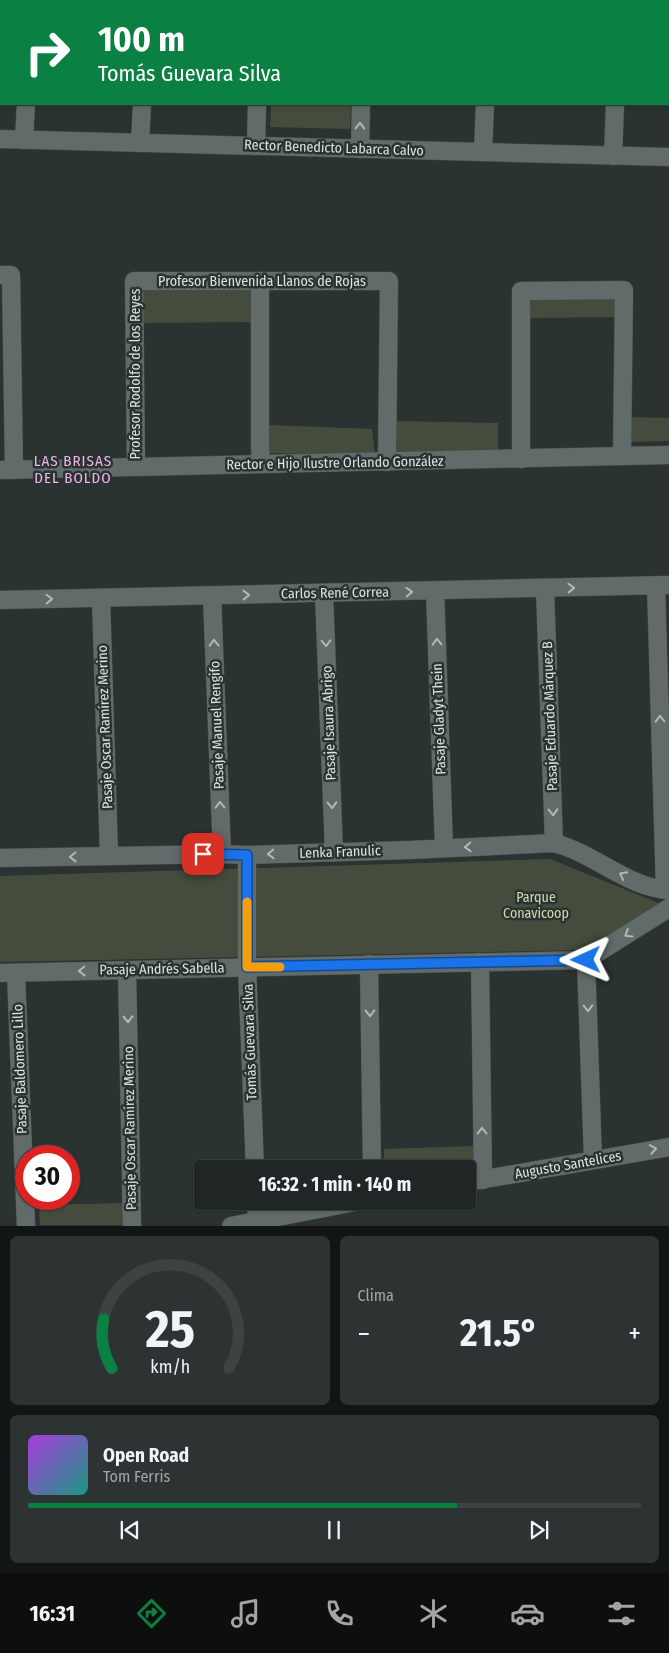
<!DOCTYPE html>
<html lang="es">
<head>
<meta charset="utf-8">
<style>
	:root { --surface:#202626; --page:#2d3232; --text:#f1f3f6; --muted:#a2a5a7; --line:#3d4343; --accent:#0b8043 }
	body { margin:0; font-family:"Fira Sans Condensed",sans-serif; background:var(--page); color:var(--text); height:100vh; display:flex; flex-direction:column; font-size:19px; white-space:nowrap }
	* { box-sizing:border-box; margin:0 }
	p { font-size:16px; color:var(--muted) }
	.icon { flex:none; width:28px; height:28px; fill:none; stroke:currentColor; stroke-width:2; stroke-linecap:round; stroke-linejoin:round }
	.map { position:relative; height:1226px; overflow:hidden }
	.side { display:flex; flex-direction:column; gap:10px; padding:10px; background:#121515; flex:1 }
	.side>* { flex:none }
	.guide { position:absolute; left:0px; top:0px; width:670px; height:105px; box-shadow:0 1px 4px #0004,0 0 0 1px var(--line); background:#0b8043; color:#fff; overflow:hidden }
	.speed { position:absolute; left:15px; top:1145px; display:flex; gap:10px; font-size:25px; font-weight:700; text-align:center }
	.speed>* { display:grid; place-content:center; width:65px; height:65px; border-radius:50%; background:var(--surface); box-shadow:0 1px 4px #0004,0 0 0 1px var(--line); line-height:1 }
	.speed .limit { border:8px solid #d22; background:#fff; color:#111 }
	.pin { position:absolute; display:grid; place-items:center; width:42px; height:42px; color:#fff; margin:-21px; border-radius:10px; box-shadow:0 2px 8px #0006 }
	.me { position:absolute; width:55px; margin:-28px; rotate:269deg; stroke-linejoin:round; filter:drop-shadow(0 0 4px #0008) }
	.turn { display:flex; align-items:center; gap:18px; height:105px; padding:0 15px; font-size:22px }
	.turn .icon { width:65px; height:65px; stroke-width:2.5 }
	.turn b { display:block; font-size:35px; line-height:42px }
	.big { font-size:38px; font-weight:700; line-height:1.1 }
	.side .widget { flex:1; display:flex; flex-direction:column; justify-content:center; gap:8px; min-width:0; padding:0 18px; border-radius:8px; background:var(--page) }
	.side .dial { align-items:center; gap:0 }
	.dial svg { height:130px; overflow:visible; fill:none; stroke:var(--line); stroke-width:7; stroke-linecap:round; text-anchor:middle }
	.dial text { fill:var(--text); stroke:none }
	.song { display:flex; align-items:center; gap:15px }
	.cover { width:60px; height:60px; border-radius:8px; background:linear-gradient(135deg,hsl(280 70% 55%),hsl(170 70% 35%)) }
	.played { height:5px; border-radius:2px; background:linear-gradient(90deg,var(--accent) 70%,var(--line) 70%) }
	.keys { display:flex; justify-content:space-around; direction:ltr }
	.heat { display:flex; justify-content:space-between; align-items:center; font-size:28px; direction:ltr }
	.side .tiles { flex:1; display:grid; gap:10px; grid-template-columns:1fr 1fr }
	.widget:last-child { grid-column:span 2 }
	.trip { position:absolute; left:194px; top:1160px; width:282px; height:50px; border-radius:5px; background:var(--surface); box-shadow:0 1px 4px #0004,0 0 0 1px var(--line); font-weight:700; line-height:50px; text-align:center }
	.menu { display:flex; height:80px; justify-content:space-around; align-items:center; background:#0d0f0f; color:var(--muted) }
	.menu .icon { width:35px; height:35px }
	.menu .active { color:var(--accent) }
	.menu b { font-size:22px; color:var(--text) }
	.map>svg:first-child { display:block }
</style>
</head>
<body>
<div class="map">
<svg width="669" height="1226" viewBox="0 0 669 1226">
	<rect width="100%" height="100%" fill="#2a3332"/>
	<g fill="#464c3d">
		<polygon points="276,0 354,0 275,1"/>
		<polygon points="271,104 351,104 350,129 270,127"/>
		<polygon points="256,284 255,322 139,323 138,285"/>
		<polygon points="527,294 619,294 619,317 527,318"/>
		<polygon points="628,417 669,418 669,441 629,442"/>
		<polygon points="396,421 498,423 498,452 397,454"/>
		<polygon points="269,425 372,429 375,456 270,453"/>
		<polygon points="550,859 666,906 579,950 0,962 0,876"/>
		<polygon points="475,1146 475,1168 468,1169 384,1169 384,1149"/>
		<polygon points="127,1203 128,1225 40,1225 39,1205"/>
	</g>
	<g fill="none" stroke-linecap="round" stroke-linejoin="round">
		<defs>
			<g id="minor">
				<polyline points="30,1 30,0"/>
				<polyline points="145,1 145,0"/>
				<polyline points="262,1 262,0"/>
				<polyline points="364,1 364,0"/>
				<polyline points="488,1 488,0"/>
				<polyline points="619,1 619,0"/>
				<polyline points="0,139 669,157"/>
				<polyline points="24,140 26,104"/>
				<polyline points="140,143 142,104"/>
				<polyline points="256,146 257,104"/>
				<polyline points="360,149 361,104"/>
				<polyline points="483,152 485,104"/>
				<polyline points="613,156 615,104"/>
				<polyline points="0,275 11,275 14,470"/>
				<polyline points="260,281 260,447 261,464"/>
				<polyline points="521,459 521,291 624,290 622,456"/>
				<polyline points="136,467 134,281 389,281 387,462"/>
				<polyline points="0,470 669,455"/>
				<polyline points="656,585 665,890"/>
				<polyline points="545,589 554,843"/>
				<polyline points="435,591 444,848"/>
				<polyline points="324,594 334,852"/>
				<polyline points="212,596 222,854"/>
				<polyline points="101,598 109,856"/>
				<polyline points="0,600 669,585"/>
				<polyline points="247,855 247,967 255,1169"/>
				<path d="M0,858L222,854L247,855L410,850L554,843C594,853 628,888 669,890"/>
				<polyline points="586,960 593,1160"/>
				<polyline points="480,962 483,1180"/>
				<polyline points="369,964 372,1169"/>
				<polyline points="127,970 132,1226"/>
				<polyline points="0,973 586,960 669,908"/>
				<polyline points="16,973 26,1226"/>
				<polyline points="468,1182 669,1147"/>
				<polyline points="256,1201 257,1220"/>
				<polyline points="231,1226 360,1201"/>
			</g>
		</defs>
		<use href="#minor" stroke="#474f4d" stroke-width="19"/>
		<use href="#minor" stroke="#616c6a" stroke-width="18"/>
	</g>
	<defs><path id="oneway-chevron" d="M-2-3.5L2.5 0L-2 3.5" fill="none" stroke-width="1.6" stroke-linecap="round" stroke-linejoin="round" transform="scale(1.25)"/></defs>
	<g stroke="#b1b9b7">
		<use href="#oneway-chevron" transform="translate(360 126) rotate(-88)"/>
		<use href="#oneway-chevron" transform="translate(571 588) rotate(-2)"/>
		<use href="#oneway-chevron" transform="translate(409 592) rotate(-2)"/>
		<use href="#oneway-chevron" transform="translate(246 595) rotate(-1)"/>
		<use href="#oneway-chevron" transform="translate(49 599) rotate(-2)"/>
		<use href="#oneway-chevron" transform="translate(437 642) rotate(-92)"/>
		<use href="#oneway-chevron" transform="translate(214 643) rotate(-92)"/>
		<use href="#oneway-chevron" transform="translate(326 643) rotate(88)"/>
		<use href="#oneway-chevron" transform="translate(660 719) rotate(-92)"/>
		<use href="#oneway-chevron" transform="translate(220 805) rotate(-92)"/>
		<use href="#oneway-chevron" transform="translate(332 805) rotate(88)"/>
		<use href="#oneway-chevron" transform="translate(553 812) rotate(88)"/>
		<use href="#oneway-chevron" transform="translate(468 847) rotate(178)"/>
		<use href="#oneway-chevron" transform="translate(271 854) rotate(178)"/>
		<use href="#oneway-chevron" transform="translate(73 857) rotate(179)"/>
		<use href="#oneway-chevron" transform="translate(623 875) rotate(-152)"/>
		<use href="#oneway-chevron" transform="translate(628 934) rotate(148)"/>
		<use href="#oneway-chevron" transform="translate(82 971) rotate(179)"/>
		<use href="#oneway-chevron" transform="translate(588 1008) rotate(88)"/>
		<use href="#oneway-chevron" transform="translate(370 1013) rotate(89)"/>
		<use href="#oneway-chevron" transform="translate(128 1019) rotate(89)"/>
		<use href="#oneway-chevron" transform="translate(482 1131) rotate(-91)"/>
		<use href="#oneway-chevron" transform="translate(653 1149) rotate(-10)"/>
	</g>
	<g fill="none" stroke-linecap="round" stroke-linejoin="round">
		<defs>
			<polyline id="route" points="203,854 247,855 247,967 586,960"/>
		</defs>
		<use href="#route" stroke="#114b97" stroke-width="12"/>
		<use href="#route" stroke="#1a73e8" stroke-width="9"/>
		<polyline stroke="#f59e0b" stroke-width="9" points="247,902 247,967 280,967"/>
	</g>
	<g text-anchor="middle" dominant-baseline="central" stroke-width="5" stroke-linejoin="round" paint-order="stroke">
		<g font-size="14" fill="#dce2e1" stroke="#2a3332">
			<text transform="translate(334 148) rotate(2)">Rector Benedicto Labarca Calvo</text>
			<text x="262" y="281">Profesor Bienvenida Llanos de Rojas</text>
			<text transform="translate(135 374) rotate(-90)">Profesor Rodolfo de los Reyes</text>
			<text transform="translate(335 463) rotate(-1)">Rector e Hijo Ilustre Orlando González</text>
			<text transform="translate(335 593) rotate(-1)">Carlos René Correa</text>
			<text transform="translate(550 716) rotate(-92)">Pasaje Eduardo Márquez B</text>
			<text transform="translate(439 719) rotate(-92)">Pasaje Gladyt Thein</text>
			<text transform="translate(329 723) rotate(-92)">Pasaje Isaura Abrigo</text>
			<text transform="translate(217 725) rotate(-92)">Pasaje Manuel Rengifo</text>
			<text transform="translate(105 727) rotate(-92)">Pasaje Oscar Ramírez Merino</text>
			<text transform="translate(340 852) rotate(-2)">Lenka Franulic</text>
			<text transform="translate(162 969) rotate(-1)">Pasaje Andrés Sabella</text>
			<text transform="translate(250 1042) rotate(-92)">Tomás Guevara Silva</text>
			<text transform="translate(20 1069) rotate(-92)">Pasaje Baldomero Lillo</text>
			<text transform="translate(130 1128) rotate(-91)">Pasaje Oscar Ramírez Merino</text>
			<text transform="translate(568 1165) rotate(-10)">Augusto Santelices</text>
		</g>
		<g font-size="14" fill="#cadea9" stroke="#2a3332">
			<text x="536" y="897">Parque<tspan x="536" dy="16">Conavicoop</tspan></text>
		</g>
		<g font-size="15" letter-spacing="1" fill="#f2b3e9" stroke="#2a3332">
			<text x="73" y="461">LAS BRISAS<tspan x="73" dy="17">DEL BOLDO</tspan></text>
		</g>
	</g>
</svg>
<div class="speed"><div class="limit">30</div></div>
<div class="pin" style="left:203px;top:854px;background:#d93025"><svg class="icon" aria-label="arrive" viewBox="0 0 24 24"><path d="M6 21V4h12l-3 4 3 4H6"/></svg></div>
<svg class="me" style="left:586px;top:960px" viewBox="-20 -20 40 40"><path d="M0-17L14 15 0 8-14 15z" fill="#1a73e8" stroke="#fff" stroke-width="4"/></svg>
<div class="trip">16:32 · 1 min · 140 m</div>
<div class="guide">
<div class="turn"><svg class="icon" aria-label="right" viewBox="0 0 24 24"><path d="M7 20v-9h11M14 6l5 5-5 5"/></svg><div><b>100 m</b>Tomás Guevara Silva</div></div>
</div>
</div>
<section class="side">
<div class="tiles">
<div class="widget dial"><svg viewBox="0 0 100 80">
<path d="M14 69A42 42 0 1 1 86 69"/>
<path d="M14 69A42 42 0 0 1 9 39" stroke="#0b8043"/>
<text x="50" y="56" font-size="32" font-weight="700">25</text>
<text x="50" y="72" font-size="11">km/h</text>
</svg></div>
<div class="widget"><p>Clima</p>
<div class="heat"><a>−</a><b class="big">21.5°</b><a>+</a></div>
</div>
<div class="widget">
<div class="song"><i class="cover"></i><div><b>Open Road</b><p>Tom Ferris</p></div></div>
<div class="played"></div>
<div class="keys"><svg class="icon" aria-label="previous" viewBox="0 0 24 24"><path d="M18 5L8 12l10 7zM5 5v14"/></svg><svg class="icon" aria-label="pause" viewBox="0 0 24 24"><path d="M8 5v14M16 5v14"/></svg><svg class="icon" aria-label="next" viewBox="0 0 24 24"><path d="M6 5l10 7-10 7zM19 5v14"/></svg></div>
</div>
</div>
</section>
<nav class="menu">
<b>16:31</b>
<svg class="icon active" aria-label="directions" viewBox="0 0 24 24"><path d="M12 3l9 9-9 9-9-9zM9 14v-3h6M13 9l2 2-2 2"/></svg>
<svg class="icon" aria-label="music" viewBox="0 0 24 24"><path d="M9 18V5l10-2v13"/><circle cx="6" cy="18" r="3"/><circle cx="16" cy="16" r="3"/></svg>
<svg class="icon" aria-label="phone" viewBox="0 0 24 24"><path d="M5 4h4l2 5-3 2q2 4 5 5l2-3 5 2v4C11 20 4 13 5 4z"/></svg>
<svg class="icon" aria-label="climate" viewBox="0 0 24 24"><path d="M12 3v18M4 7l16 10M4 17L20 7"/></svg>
<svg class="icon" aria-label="car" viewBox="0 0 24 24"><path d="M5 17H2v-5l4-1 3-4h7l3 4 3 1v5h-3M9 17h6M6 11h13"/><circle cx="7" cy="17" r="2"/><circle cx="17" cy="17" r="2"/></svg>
<svg class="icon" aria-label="filters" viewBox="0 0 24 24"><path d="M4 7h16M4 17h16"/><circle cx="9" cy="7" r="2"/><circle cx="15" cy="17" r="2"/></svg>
</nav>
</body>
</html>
